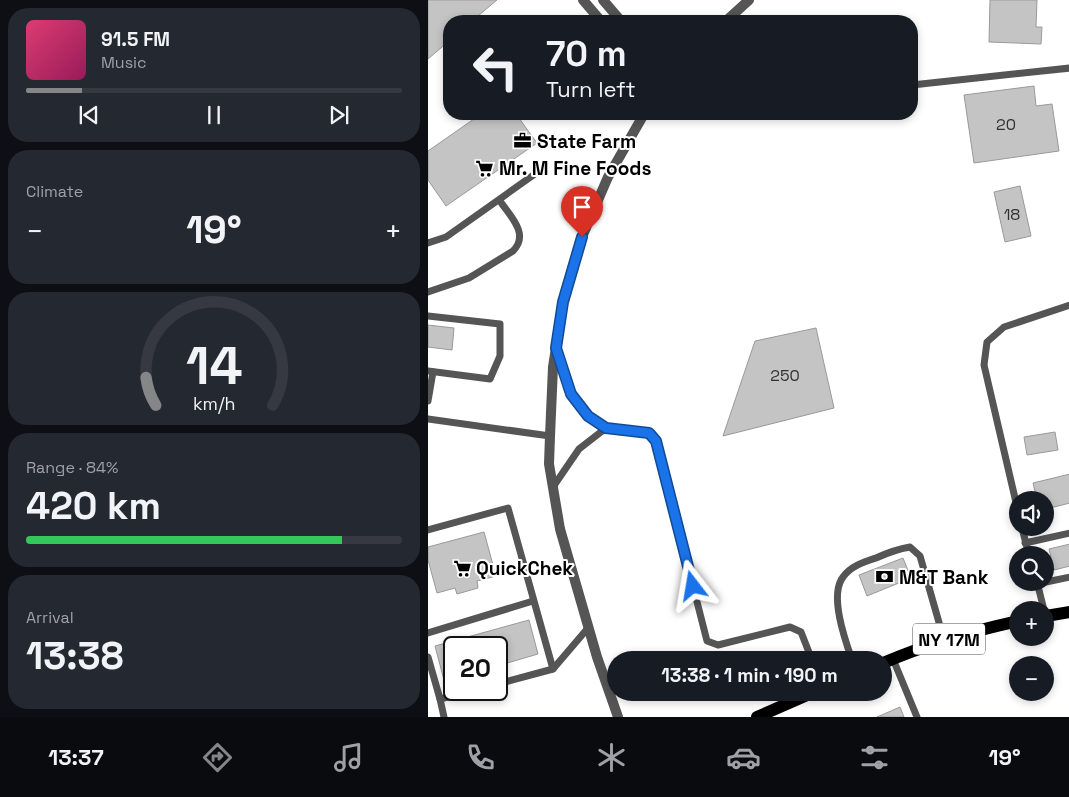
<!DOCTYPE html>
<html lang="en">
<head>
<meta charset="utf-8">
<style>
	:root { --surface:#171b24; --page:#242831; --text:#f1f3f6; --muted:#9ea1a6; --line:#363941; --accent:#858687 }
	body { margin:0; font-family:"Space Grotesk",sans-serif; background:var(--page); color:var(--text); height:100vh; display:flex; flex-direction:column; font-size:19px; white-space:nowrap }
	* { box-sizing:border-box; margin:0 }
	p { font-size:16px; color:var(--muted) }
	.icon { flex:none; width:28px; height:28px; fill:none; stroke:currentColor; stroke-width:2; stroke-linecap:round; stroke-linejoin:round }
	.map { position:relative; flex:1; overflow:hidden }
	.side { display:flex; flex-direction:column; gap:8px; padding:8px; background:#0d0f14; width:428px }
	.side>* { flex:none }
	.guide { position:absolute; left:15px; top:15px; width:475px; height:105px; border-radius:20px; box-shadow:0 2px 8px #0003; background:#171b24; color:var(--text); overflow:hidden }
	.buttons { position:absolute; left:581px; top:491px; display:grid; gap:10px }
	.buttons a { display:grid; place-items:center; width:45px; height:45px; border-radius:50%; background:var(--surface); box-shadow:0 2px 8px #0003; font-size:25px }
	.speed { position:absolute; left:15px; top:636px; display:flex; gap:10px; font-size:25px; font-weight:700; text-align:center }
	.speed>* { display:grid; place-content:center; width:65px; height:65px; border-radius:50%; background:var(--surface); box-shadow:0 2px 8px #0003; line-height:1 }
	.speed .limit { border:2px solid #111; border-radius:8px; background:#fff; color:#111 }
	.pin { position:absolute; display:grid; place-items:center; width:42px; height:42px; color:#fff; margin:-51px -21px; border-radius:50% 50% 50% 0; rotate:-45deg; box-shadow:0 0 5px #0007 }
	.pin .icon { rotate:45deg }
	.me { position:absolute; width:55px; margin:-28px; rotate:346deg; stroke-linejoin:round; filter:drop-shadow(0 0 4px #0008) }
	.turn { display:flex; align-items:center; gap:18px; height:105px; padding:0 20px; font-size:22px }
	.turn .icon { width:65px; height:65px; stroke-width:2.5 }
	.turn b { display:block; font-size:35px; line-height:42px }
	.big { font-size:38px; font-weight:800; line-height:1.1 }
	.side .tile { flex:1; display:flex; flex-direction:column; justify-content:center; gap:8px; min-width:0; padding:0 18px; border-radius:20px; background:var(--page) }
	.side .dial { align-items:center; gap:0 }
	.dial svg { height:130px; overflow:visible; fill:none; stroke:var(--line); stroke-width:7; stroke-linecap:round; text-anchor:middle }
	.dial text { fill:var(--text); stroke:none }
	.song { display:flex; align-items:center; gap:15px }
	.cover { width:60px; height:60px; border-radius:8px; background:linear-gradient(135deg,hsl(340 70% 55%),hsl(330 70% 35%)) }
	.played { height:5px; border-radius:2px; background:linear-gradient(90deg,var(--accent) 15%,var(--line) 15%) }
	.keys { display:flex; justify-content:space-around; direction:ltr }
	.heat { display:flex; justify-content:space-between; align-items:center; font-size:28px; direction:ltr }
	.charge { height:8px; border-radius:4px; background:linear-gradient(90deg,#34c759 84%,var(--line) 0) }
	.trip { position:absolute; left:179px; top:651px; width:285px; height:50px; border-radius:25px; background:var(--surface); box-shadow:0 2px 8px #0003; font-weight:800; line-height:50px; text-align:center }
	.dock { display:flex; height:80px; justify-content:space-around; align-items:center; background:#090b0e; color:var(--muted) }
	.dock .icon { width:35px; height:35px }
	.dock .on { color:var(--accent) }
	.dock b { font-size:22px; color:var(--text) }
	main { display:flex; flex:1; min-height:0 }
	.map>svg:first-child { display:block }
</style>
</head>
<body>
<main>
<section class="side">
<div class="tile">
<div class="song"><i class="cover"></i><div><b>91.5 FM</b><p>Music</p></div></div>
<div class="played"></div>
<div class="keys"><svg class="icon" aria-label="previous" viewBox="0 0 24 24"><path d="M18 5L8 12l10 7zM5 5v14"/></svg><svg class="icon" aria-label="pause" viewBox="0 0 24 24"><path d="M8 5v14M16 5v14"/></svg><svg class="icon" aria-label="next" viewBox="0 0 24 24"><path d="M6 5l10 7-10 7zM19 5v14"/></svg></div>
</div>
<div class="tile"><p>Climate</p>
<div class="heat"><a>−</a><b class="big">19°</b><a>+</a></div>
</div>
<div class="tile dial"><svg viewBox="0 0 100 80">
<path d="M14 69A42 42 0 1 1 86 69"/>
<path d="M14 69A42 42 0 0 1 8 52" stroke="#858687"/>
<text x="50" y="56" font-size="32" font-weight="700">14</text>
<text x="50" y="72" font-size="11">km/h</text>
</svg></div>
<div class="tile"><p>Range · 84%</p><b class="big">420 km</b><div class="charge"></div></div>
<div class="tile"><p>Arrival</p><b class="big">13:38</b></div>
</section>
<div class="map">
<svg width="642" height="717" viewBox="0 0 642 717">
	<rect width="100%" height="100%" fill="#fff"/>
	<g fill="#c4c4c4" stroke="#999">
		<polygon points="0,0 69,0 44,21 21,21 21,41 0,59"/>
		<polygon points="562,0 609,0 608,27 614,27 613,44 561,42"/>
		<polygon points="606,86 608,106 624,104 631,151 546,163 536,95"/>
		<polygon points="53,114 88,114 109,143 18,206 0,180 0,151"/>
		<polygon points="592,186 603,236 577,242 566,192"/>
		<polygon points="0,325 26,328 24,350 0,347"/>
		<polygon points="388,328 406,408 295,436 327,341"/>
		<polygon points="627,432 630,450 599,455 596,437"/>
		<polygon points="642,474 642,503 618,509 618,500 609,500 605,483"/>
		<polygon points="56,532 68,576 49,581 50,588 29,594 27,588 9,593 0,560 0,547"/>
		<polygon points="642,544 642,566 626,570 621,549"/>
		<polygon points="475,558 483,578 439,596 431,575"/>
		<polygon points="101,620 110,654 69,666 69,648 26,648 26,677 16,680 7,646"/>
		<polygon points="472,707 476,717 449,717"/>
	</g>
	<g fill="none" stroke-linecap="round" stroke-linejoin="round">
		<g stroke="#555" stroke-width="7">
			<polyline points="484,85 642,68"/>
			<polyline points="0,243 18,237 114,169"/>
			<path d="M0,292L41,278L85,251C102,234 82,216 72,201"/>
			<polyline points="0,316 72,324 72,356 62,379 0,371"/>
			<polyline points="0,401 5,372"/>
			<polyline points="0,419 122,436"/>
			<polyline points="178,428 221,433 228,441 279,641 290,645 362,627 373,632 384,660"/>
			<path d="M125,487L151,449L178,428C142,404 141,389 129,349"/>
			<polyline points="590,511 556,365 559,342 576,327 642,305"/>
			<polyline points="594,528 601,555"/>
			<polyline points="0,530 80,508 125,669"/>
			<polyline points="597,543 642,533"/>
			<polyline points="609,582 616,610"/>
			<polyline points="618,582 642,577"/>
			<polyline points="0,633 105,601"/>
			<polyline points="0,657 12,699"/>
			<polyline points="465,659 489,717"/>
			<path d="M424,660C417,640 401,595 415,577C423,566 436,562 448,558C459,553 470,549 482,547L492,556L516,640"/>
			<polyline points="69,684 125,669 160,628"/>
			<polyline points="16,717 12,699 47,690"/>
		</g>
		<g stroke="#555" stroke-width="10">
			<polyline points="155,0 173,21"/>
			<polyline points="175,0 193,21"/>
		</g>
		<g stroke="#555" stroke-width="10">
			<polyline points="298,21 321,0"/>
			<polyline points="190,717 169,657 132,529 121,464 122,436 125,367 135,302 154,237 180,177 216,114"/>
		</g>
		<g stroke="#000" stroke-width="12">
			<polyline points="618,616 642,612"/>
			<path d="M455,663C499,644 544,631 590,621"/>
			<polyline points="329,717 386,692"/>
		</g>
	</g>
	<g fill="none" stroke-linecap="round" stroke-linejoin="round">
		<defs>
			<polyline id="route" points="154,237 135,302 128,348 143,394 160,416 178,428 221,433 228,441 265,586"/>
		</defs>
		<use href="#route" stroke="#114b97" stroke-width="12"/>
		<use href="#route" stroke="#1a73e8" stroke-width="9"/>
	</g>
	<defs>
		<symbol id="office-bare" viewBox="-9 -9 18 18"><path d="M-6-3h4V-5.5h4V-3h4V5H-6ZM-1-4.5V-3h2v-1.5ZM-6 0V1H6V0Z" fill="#000" stroke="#fff" stroke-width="2.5" paint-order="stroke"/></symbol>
		<symbol id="supermarket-bare" viewBox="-9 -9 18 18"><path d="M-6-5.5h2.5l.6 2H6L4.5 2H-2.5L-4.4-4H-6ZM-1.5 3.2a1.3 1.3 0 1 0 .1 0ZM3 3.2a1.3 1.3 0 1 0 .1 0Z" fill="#000" stroke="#fff" stroke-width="2.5" paint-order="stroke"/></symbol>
		<symbol id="bank-bare" viewBox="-9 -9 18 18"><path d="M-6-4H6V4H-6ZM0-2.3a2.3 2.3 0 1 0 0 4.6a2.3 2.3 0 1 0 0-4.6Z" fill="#000" stroke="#fff" stroke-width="2.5" paint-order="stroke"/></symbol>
	</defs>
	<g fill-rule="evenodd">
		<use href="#office-bare" x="82" y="128" width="25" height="25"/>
		<use href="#supermarket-bare" x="44" y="156" width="25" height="25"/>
		<use href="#supermarket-bare" x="22" y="556" width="25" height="25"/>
		<use href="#bank-bare" x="444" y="564" width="25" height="25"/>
	</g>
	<g text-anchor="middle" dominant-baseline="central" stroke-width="4" stroke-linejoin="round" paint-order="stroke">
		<g font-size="16" fill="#313131">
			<text x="578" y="124">20</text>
			<text x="584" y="214">18</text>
			<text x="357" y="375">250</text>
		</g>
		<rect fill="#fff" stroke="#4c4c4c" stroke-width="1" x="485" y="623.5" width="72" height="31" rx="4"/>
		<g font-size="18" font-weight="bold" fill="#000">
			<text x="521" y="639">NY 17M</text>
		</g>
		<g font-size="19" font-weight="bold" fill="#000" stroke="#fff" text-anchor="start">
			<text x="109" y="141">State Farm</text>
			<text x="71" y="168">Mr. M Fine Foods</text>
			<text x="48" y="568">QuickChek</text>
			<text x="471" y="577">M&amp;T Bank</text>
		</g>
	</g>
</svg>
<div class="buttons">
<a><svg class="icon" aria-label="sound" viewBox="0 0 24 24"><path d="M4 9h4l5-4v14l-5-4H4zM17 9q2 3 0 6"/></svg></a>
<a><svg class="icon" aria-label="search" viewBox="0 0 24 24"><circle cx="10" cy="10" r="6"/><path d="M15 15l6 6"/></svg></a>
<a>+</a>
<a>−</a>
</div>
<div class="speed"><div class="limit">20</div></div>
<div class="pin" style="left:154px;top:237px;background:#d93025"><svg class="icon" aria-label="arrive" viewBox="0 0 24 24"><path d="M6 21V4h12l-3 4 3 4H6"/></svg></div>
<svg class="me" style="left:265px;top:586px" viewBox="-20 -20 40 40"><path d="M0-17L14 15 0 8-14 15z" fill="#1a73e8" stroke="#fff" stroke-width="4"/></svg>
<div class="trip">13:38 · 1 min · 190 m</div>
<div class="guide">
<div class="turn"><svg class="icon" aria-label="left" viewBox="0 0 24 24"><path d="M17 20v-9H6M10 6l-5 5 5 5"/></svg><div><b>70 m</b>Turn left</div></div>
</div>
</div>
</main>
<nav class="dock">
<b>13:37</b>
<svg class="icon on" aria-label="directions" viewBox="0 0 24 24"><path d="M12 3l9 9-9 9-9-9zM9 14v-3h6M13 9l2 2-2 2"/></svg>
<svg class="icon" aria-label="music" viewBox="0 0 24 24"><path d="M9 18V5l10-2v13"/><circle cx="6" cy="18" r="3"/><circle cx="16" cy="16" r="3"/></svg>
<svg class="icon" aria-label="phone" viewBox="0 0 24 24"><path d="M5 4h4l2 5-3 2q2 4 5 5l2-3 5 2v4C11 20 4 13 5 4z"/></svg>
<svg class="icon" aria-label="climate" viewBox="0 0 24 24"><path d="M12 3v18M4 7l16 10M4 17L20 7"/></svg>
<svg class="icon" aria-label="car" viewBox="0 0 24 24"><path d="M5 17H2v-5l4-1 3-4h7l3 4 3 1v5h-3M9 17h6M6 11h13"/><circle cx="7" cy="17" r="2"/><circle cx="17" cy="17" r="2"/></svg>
<svg class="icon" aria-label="filters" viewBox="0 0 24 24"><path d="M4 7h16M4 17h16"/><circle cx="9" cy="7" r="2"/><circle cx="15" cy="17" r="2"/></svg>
<b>19°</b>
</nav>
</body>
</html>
